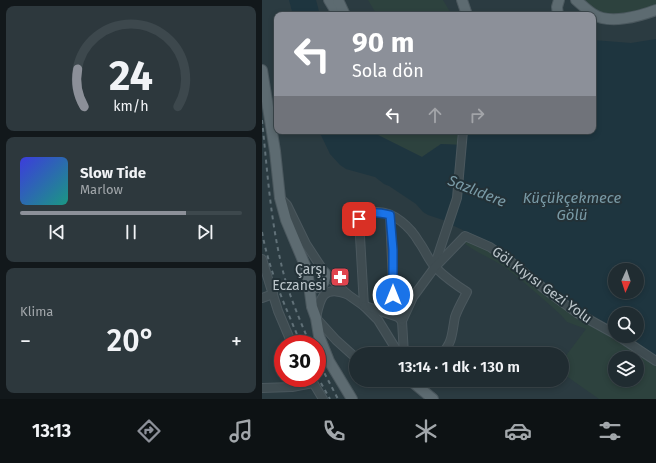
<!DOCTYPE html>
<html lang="tr">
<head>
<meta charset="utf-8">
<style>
	:root { --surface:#202c31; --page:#2d383d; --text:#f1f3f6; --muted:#a2a7ab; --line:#3d484d; --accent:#8c9099 }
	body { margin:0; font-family:"Fira Sans",sans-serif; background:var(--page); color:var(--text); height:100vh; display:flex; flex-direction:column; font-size:15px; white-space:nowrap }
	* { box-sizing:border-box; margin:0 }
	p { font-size:13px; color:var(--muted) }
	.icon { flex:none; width:22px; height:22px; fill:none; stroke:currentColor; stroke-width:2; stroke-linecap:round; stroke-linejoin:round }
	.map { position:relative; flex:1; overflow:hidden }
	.details { display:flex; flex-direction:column; gap:6px; padding:6px; background:#12181b; width:262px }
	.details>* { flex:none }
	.top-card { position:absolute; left:12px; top:12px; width:322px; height:122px; border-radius:8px; box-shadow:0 2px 6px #0003,0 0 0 1px var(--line); background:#8c9099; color:#fff; overflow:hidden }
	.needle { width:26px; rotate:183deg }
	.fabs { position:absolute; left:346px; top:263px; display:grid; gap:8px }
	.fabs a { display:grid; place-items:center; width:36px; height:36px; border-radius:50%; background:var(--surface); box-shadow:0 2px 6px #0003,0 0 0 1px var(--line); font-size:20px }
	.speed { position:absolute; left:12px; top:335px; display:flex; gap:8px; font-size:20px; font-weight:700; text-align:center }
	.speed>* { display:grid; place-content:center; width:52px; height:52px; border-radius:50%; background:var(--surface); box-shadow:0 2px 6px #0003,0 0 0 1px var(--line); line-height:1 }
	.speed .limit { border:6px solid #d22; background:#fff; color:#111 }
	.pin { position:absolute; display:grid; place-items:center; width:34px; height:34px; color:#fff; margin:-17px; border-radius:8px; box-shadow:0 2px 6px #0006 }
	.me { position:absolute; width:44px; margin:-22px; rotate:0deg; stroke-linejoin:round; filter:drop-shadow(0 0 3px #0008) }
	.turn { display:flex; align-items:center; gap:14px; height:84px; padding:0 12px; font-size:18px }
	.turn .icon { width:52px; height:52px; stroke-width:2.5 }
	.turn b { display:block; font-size:28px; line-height:34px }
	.lanes { display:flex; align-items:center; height:38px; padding:0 12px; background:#0003; justify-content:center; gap:20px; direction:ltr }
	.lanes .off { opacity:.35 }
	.big { font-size:30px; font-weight:600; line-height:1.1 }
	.details .card { flex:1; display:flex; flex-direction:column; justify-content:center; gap:6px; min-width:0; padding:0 14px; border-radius:8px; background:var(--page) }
	.details .dial { align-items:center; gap:0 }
	.dial svg { height:104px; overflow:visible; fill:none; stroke:var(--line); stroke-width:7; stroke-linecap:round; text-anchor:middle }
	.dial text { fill:var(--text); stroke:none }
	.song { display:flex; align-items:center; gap:12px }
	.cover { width:48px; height:48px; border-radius:6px; background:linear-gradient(135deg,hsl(240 70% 55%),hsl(170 70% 35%)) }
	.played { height:4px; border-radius:2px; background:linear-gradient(90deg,var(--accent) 75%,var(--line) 75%) }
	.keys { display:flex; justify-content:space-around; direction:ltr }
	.heat { display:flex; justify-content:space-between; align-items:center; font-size:22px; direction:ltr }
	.trip { position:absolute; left:87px; top:347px; width:220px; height:40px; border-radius:20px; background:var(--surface); box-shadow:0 2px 6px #0003,0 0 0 1px var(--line); font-weight:600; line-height:40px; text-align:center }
	.menu { display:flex; height:64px; justify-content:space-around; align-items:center; background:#0d1214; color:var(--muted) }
	.menu .icon { width:28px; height:28px }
	.menu .current { color:var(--accent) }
	.menu b { font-size:18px; color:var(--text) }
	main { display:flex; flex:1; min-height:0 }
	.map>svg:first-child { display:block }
</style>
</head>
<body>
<main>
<section class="details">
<div class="card dial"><svg viewBox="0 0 100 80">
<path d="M14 69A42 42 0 1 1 86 69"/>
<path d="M14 69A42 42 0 0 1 9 40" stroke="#8c9099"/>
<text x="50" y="56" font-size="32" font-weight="700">24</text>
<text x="50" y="72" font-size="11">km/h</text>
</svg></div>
<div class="card">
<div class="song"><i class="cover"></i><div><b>Slow Tide</b><p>Marlow</p></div></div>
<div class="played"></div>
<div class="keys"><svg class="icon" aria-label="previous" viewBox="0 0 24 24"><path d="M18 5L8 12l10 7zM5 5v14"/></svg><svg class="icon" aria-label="pause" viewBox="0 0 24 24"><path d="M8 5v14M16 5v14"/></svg><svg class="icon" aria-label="next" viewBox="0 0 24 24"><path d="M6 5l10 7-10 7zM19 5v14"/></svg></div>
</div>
<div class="card"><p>Klima</p>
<div class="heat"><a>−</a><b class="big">20°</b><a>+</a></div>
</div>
</section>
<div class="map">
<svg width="394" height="399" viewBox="0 0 394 399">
	<rect width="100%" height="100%" fill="#2b3b41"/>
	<g fill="#2d423e" fill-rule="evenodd">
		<polygon points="106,0 181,0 188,12 183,15 115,15"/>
		<path d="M323,0H394V5C372,14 339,24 323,0Z"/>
		<polygon points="108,131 201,131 200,145 179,144 160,157"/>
		<path d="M206,233L221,239L248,255L309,305L382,347L394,356V399H337L300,373V361L324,329L305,322L299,315C281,299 263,283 244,268C230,258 211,252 199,240ZM353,358H375V380H353Z"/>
	</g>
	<g fill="#1e353f" fill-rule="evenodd">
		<polygon points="27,0 54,0 58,15 31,15"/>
		<path d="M394,39V356L367,336H375V314H353V328C332,316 312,305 293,291C275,277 259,262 240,250C224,240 207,233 190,225L201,185L205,131H331V40L369,43ZM353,270H375V292H353Z"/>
		<polygon points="57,131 108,131 160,157 179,144 200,145 195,198 187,222 166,215 161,212 154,204 127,186 122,184 113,177 84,169 78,165 68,154"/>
	</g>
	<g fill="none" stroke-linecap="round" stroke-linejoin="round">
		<defs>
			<g id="minor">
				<polyline points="18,198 25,205 44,244 63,273 85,294 102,306 116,320 137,354"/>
				<polyline points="128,215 131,283 129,314"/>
				<polyline points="0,259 16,311 30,344"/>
				<polyline points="173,264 195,198 201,131"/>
				<path d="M85,294C61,285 58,298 54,318L74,340L94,358"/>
				<polyline points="0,298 11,294"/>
				<path d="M102,306L97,219C102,216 107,212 114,212C132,211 149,228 157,242C163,250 167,261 174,268C183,277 194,285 205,292C201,300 196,308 193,317C190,331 191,344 179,354"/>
				<polyline points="103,306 136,317 140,321 142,354"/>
				<polyline points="140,321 151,297 173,267 203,236 228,247 248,261 285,291 315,313 353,334"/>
				<polyline points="356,336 394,361"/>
				<polyline points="49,379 61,399"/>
				<polyline points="0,388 30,387 51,383"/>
			</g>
			<g id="major">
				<polyline points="67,0 76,15"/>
				<polyline points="76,0 83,15"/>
				<polyline points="200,0 205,15"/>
				<path d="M314,0C320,5 325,10 331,14C347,25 378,16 394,10"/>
				<polyline points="296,15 295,7 297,0"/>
				<polyline points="0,70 13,151 18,198 24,220 45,270 50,307 54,318 57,336 67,361 90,399"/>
				<path d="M46,283C56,293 64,284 63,273"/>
				<polyline points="148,380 171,399"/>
			</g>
		</defs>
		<use href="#minor" stroke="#4b585e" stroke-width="10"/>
		<use href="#major" stroke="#4b585e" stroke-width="12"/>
		<use href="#minor" stroke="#3f4c51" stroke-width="8"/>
		<use href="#major" stroke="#5d6b71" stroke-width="10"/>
		<g stroke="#617178" stroke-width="2" stroke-dasharray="4 4" stroke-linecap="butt">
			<path d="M0,120C5,167 8,216 19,263C25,291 37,318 48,344"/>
			<path d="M0,232C7,271 24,308 39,344"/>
			<polyline points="55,359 76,399"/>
			<polyline points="55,376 68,399"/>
		</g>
	</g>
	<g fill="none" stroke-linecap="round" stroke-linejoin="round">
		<defs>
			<path id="route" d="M97,219C110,211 114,212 128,215L131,250V295"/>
		</defs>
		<use href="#route" stroke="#114b97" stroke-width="10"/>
		<use href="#route" stroke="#1a73e8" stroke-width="7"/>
	</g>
	<defs>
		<symbol id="pharmacy-square" viewBox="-11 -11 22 22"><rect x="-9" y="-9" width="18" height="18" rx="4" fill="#e0444e" stroke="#233137"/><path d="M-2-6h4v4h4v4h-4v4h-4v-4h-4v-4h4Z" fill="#fff"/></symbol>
	</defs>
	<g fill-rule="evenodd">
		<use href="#pharmacy-square" x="67" y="266" width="22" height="22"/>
	</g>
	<g text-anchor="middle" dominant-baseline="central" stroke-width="4" stroke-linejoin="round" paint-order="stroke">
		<g font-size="14" fill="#bcc6cb" stroke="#233137" text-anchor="end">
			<text x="64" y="269">Çarşı<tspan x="64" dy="16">Eczanesi</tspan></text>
		</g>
		<g font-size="14" fill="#bcc6cb" stroke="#233137">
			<text transform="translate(280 285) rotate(36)">Göl Kıyısı Gezi Yolu</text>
		</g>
		<g font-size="15" font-style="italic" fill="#799aa6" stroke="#233137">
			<text transform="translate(215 191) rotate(22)">Sazlıdere</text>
			<text x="310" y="198">Küçükçekmece<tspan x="310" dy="17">Gölü</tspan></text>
		</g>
	</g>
</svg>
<div class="fabs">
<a><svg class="needle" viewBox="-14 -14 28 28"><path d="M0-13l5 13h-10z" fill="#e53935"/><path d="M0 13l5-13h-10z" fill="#a2a7ab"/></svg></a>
<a><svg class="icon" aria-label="search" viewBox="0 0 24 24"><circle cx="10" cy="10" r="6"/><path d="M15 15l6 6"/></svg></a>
<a><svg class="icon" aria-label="layers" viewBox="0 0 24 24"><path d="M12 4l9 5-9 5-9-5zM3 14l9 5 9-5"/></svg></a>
</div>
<div class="speed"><div class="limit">30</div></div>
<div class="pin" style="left:97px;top:219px;background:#d93025"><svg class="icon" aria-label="arrive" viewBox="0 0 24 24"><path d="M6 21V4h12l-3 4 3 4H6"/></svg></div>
<svg class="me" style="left:131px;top:295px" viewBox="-20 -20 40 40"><circle r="17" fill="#1a73e8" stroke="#fff" stroke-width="3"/><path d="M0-11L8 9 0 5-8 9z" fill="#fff"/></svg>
<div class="trip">13:14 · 1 dk · 130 m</div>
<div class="top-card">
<div class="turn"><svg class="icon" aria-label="left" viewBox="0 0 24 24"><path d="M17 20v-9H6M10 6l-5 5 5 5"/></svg><div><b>90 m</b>Sola dön</div></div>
<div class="lanes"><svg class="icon" aria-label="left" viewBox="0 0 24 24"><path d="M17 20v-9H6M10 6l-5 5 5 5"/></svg><svg class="icon off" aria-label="ahead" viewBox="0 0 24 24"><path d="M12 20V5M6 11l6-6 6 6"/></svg><svg class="icon off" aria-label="right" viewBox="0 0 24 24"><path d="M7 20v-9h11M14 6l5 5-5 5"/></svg></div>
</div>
</div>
</main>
<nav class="menu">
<b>13:13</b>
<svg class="icon current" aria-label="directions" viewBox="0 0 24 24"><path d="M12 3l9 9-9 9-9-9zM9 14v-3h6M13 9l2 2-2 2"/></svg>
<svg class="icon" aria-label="music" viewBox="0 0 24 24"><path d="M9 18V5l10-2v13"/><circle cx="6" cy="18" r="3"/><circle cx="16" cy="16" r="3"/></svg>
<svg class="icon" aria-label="phone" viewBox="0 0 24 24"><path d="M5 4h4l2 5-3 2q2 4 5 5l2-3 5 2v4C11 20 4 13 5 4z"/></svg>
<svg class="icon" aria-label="climate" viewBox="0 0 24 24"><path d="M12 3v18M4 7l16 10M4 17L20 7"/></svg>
<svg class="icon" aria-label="car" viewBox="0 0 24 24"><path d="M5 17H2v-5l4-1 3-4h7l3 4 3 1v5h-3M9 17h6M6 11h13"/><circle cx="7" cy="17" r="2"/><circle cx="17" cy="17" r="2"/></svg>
<svg class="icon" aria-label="filters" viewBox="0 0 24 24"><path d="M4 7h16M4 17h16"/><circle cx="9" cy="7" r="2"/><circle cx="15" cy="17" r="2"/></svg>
</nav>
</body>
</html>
